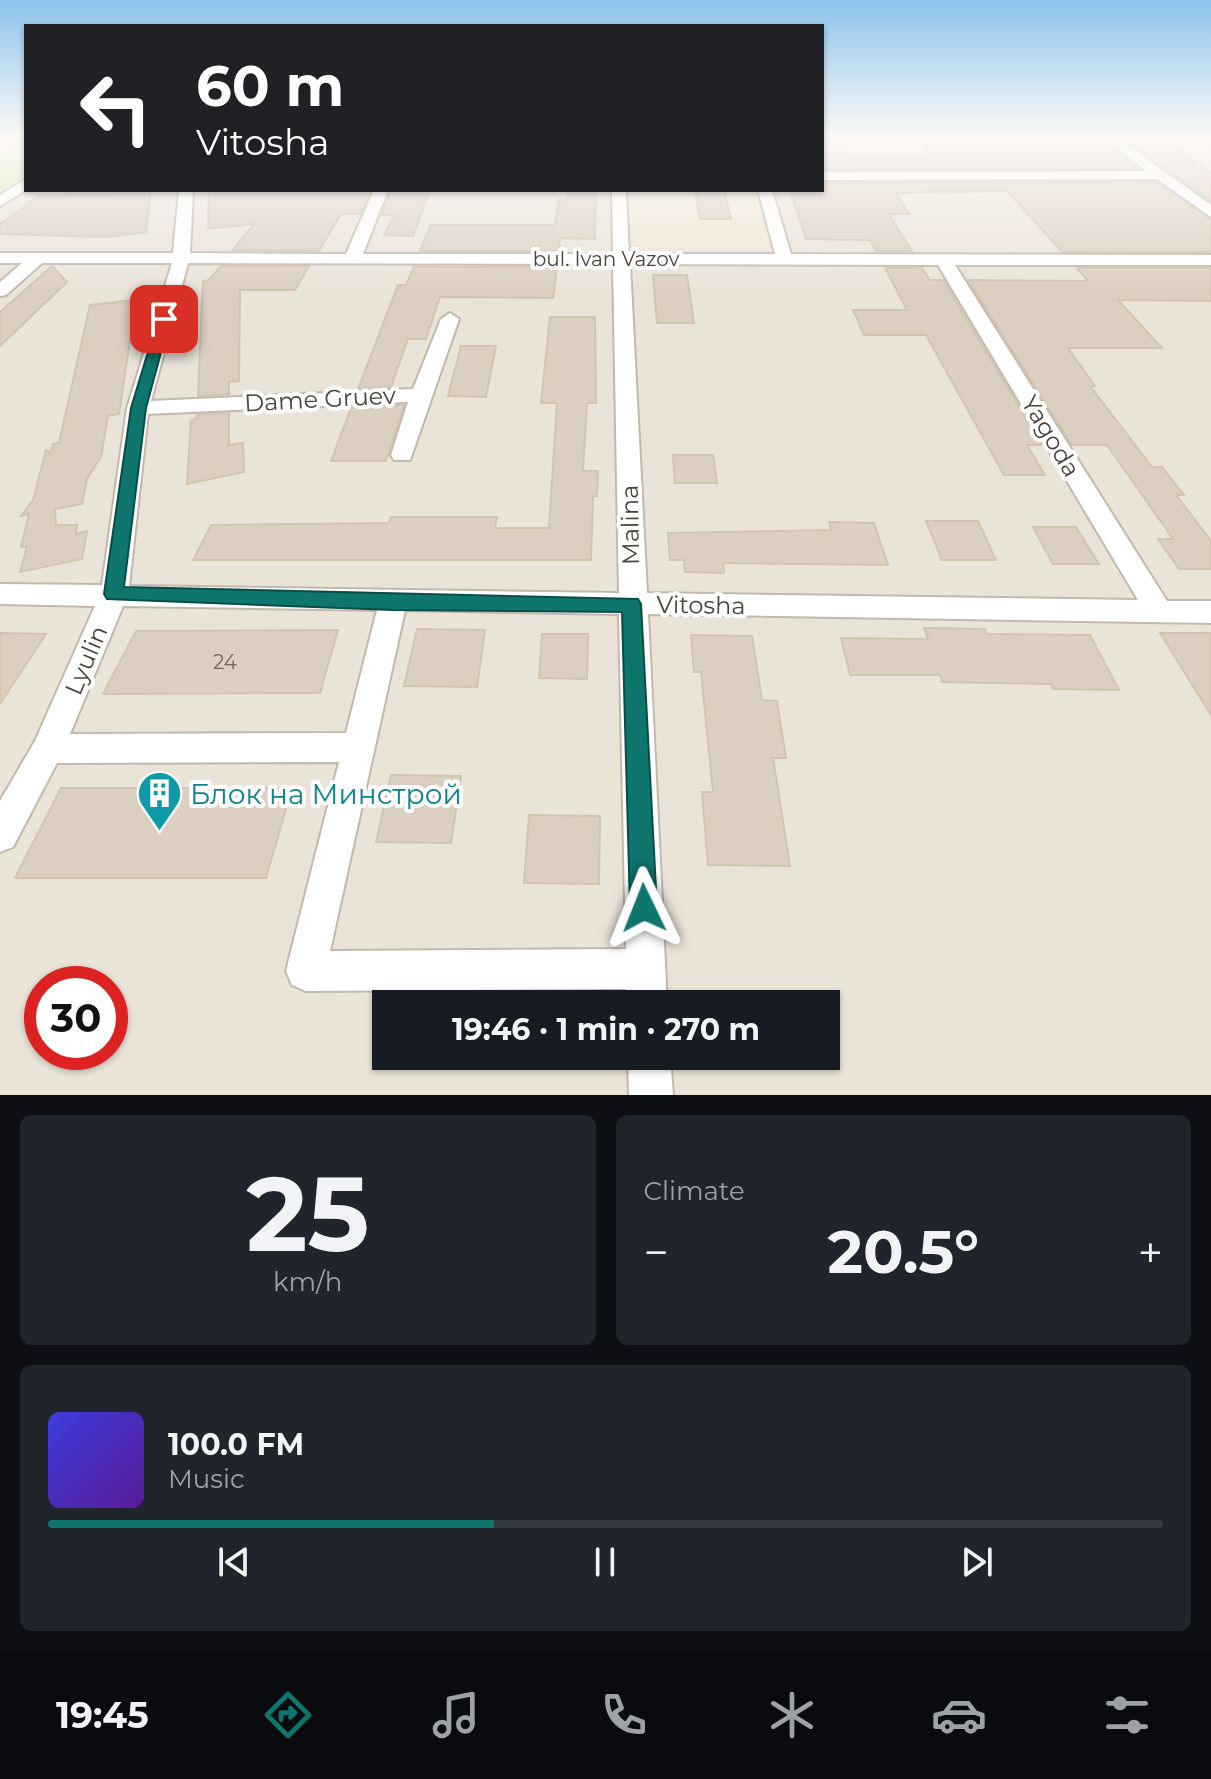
<!DOCTYPE html>
<html lang="en">
<head>
<meta charset="utf-8">
<style>
	:root { --surface:#171b24; --page:#20242c; --text:#f1f3f6; --muted:#9ea1a6; --line:#363941; --accent:#0f766e }
	body { margin:0; font-family:Montserrat,sans-serif; background:var(--page); color:var(--text); height:100vh; display:flex; flex-direction:column; font-size:30px; white-space:nowrap }
	* { box-sizing:border-box; margin:0 }
	p { font-size:26px; color:var(--muted) }
	.icon { flex:none; width:44px; height:44px; fill:none; stroke:currentColor; stroke-width:2; stroke-linecap:round; stroke-linejoin:round }
	.map { position:relative; height:1095px; overflow:hidden }
	.panel { display:flex; flex-direction:column; gap:20px; padding:20px; background:#0d0f14; flex:1 }
	.panel>* { flex:none }
	.hud { position:absolute; left:24px; top:24px; width:800px; height:168px; border-radius:0px; box-shadow:0 2px 6px #0004; background:#202124; color:#fff; overflow:hidden }
	.speed { position:absolute; left:24px; top:966px; display:flex; gap:16px; font-size:40px; font-weight:700; text-align:center }
	.speed>* { display:grid; place-content:center; width:104px; height:104px; border-radius:50%; background:var(--surface); box-shadow:0 2px 6px #0004; line-height:1 }
	.speed .limit { border:12px solid #d22; background:#fff; color:#111 }
	.pin { position:absolute; display:grid; place-items:center; width:68px; height:68px; color:#fff; margin:-34px; border-radius:16px; box-shadow:0 4px 12px #0006 }
	.me { position:absolute; width:88px; margin:-44px; rotate:358deg; stroke-linejoin:round; filter:drop-shadow(0 0 6px #0008) }
	.turn { display:flex; align-items:center; gap:28px; height:168px; padding:0 40px; font-size:36px }
	.turn .icon { width:104px; height:104px; stroke-width:2.5 }
	.turn b { display:block; font-size:56px; line-height:68px }
	.big { font-size:60px; font-weight:700; line-height:1.1 }
	.panel .tile { flex:1; display:flex; flex-direction:column; justify-content:center; gap:12px; min-width:0; padding:0 28px; border-radius:12px; background:var(--page) }
	.panel .dial { align-items:center; gap:0 }
	.dial b { font-size:104px; line-height:1 }
	.song { display:flex; align-items:center; gap:24px }
	.cover { width:96px; height:96px; border-radius:12px; background:linear-gradient(135deg,hsl(240 70% 55%),hsl(270 70% 35%)) }
	.played { height:8px; border-radius:4px; background:linear-gradient(90deg,var(--accent) 40%,var(--line) 40%) }
	.keys { display:flex; justify-content:space-around; direction:ltr }
	.heat { display:flex; justify-content:space-between; align-items:center; font-size:44px; direction:ltr }
	.panel .tiles { flex:1; display:grid; gap:20px; grid-template-columns:1fr 1fr }
	.tile:last-child { grid-column:span 2 }
	.trip { position:absolute; left:372px; top:990px; width:468px; height:80px; border-radius:0px; background:var(--surface); box-shadow:0 2px 6px #0004; font-weight:700; line-height:80px; text-align:center }
	.tab-bar { display:flex; height:128px; justify-content:space-around; align-items:center; background:#090b0e; color:var(--muted) }
	.tab-bar .icon { width:56px; height:56px }
	.tab-bar .current { color:var(--accent) }
	.tab-bar b { font-size:36px; color:var(--text) }
	.map>svg:first-child { display:block }
</style>
</head>
<body>
<div class="map">
<svg width="1211" height="1095" viewBox="0 0 1211 1095">
	<rect width="100%" height="100%" fill="#f6f2eb"/>
	<path fill="#eae3d8" fill-rule="evenodd" d="M0,137H26V190H822V137H1211V1095H0ZM42,984H110V1052H42ZM386,1004H826V1056H386Z"/>
	<polygon fill="#efe6d4" points="628,190 755,190 774,250 630,249"/>
	<polygon fill="#d6ebb2" points="26,139 26,175 0,193 0,155"/>
	<g fill="#dbcfc2" stroke="#d3c4b2" stroke-width="2">
		<polygon points="822,137 832,137 848,158 934,158 919,137 1099,137 1137,168 822,169"/>
		<polygon points="1121,137 1160,137 1211,173 1211,201"/>
		<polygon points="1156,182 1211,220 1211,252 1062,252 1007,191 896,193 909,214 889,214 912,251 876,251 870,240 806,239 790,190 827,190 823,183"/>
		<polygon points="119,190 151,190 146,232 107,237 0,234 0,224 40,195 118,194"/>
		<polygon points="209,190 371,190 360,214 341,214 319,251 233,250 254,224 208,229"/>
		<polygon points="391,190 430,190 413,236 384,235 394,215 382,215"/>
		<polygon points="568,190 596,190 595,239 560,238 559,251 420,251 431,225 555,225 559,199 567,200"/>
		<polygon points="695,190 724,190 731,219 700,219"/>
		<polygon points="52,266 67,282 0,346 0,312"/>
		<polygon points="221,266 309,266 295,290 240,290 239,381 229,382 229,394 198,396 203,281 209,280"/>
		<polygon points="414,267 557,267 553,298 440,297 426,339 408,339 391,387 358,389 398,285 406,285"/>
		<polygon points="885,268 922,268 930,280 943,280 1042,445 1027,445 1045,475 1004,475 926,335 864,335 853,310 907,310"/>
		<polygon points="1077,268 1211,268 1211,301 1118,300 1162,348 1068,348 1095,386 1090,386 1152,467 1162,467 1184,495 1176,495 1211,541 1211,569 1179,569 1158,539 1173,539 1107,445 1072,445 968,280 1088,281"/>
		<polygon points="653,275 687,275 694,323 657,323"/>
		<polygon points="136,300 119,414 108,416 101,457 87,479 82,504 55,509 56,525 77,525 76,534 87,531 82,559 20,572 27,546 21,547 29,514 21,516 33,500 46,450 49,451 50,457 53,444 59,443 90,305"/>
		<polygon points="550,317 595,317 596,403 587,403 583,471 598,471 597,496 593,496 591,560 193,560 211,525 389,523 391,517 497,517 495,528 549,528 557,403 541,403"/>
		<polygon points="461,346 496,346 486,397 448,396"/>
		<polygon points="404,405 386,461 331,461 351,408"/>
		<polygon points="229,413 229,445 243,443 244,472 187,484 191,420 196,419 197,415"/>
		<polygon points="673,455 713,455 717,483 675,483"/>
		<polygon points="926,521 978,521 996,560 942,560"/>
		<polygon points="829,522 874,523 888,565 723,563 724,573 685,572 684,560 670,560 668,533 831,530"/>
		<polygon points="1033,527 1076,527 1099,564 1053,564"/>
		<polygon points="924,628 985,629 986,634 1090,635 1119,690 1053,689 1051,684 942,682 940,675 850,675 841,638 928,639"/>
		<polygon points="417,629 485,630 477,687 404,686"/>
		<polygon points="338,630 320,693 103,694 136,631"/>
		<polygon points="0,633 46,634 0,704"/>
		<polygon points="1160,633 1211,633 1211,715"/>
		<polygon points="542,634 588,634 587,679 539,678"/>
		<polygon points="691,635 752,636 762,700 777,701 786,758 773,758 790,866 708,865 702,792 713,792 701,672 694,672"/>
		<polygon points="391,775 461,776 451,843 376,842"/>
		<polygon points="61,788 292,788 266,878 15,878"/>
		<polygon points="529,815 600,816 599,884 524,883"/>
	</g>
	<g fill="none" stroke-linecap="round" stroke-linejoin="round">
		<defs>
			<g id="minor">
				<polygon points="1102,137 1116,137 1211,205 1211,217 1157,179 822,180 822,172 1146,171"/>
				<polygon points="26,179 26,190 0,206 0,195"/>
				<path d="M179,190H193L190,253L346,254L374,190H388L363,254H613L612,190H626L629,254H775L758,190H772L791,254L1211,255V265H955L1167,601H1211V623L648,614L667,1004H627L626,989L306,991L292,985L286,971L339,762L57,763L13,847L0,852V801L35,741L95,606L0,604V584L102,585L127,408L172,263H42L6,295L0,296V282L22,263H0V253H173ZM188,263L613,264L619,593L129,586L148,414L408,402L391,455L394,460H410L459,319L450,313L441,319L413,389L151,401ZM630,264L938,265L1138,600L647,593ZM123,606L377,610L346,733L70,734ZM405,610L619,614L626,949L330,951Z"/>
				<polygon points="628,1056 670,1056 673,1095 629,1095"/>
			</g>
		</defs>
		<use href="#minor" stroke="#c2b9ac" stroke-width="4"/>
		<use href="#minor" fill="#fff" fill-rule="evenodd"/>
	</g>
	<linearGradient id="sky" x2="0" y2="1"><stop stop-color="#8dc3ed"/><stop offset="0.47" stop-color="#fbf9f6"/><stop offset="1" stop-color="#fbf9f6" stop-opacity="0"/></linearGradient>
	<rect width="1211" height="290" fill="url(#sky)"/>
	<polygon fill="#0f766e" stroke="#0a4d48" stroke-width="2" points="164,315 170,319 146,408 124,587 638,599 641,604 657,908 653,918 644,922 634,918 630,908 622,612 393,610 107,599 104,594 131,408 158,319"/>
	<defs>
		<symbol id="building-pin" viewBox="-11 -11 22 30"><path d="M0 17L-7.5 6A9.5 9.5 0 1 1 7.5 6Z" fill="#0f9aa8" stroke="#fff"/><path d="M-4-6H4V6H1V3H-1V6H-4ZM-2.5-4.3h1.7v1.8h-1.7ZM.8-4.3h1.7v1.8H.8ZM-2.5-1h1.7V.8h-1.7ZM.8-1h1.7V.8H.8Z" fill="#fff"/></symbol>
	</defs>
	<g fill-rule="evenodd">
		<use href="#building-pin" x="134" y="768" width="51" height="69"/>
	</g>
	<g text-anchor="middle" dominant-baseline="central" stroke-width="8" stroke-linejoin="round" paint-order="stroke">
		<g font-size="20" fill="#4b4238" stroke="#fff">
			<text x="606" y="259">bul. Ivan Vazov</text>
		</g>
		<g font-size="20" fill="#6f655a">
			<text x="225" y="662">24</text>
		</g>
		<g font-size="24" fill="#4b4238" stroke="#fff">
			<text transform="translate(320 399) rotate(-3)">Dame Gruev</text>
			<text transform="translate(1051 436) rotate(59)">Yagoda</text>
			<text transform="translate(630 525) rotate(-91)">Malina</text>
			<text transform="translate(701 605) rotate(1)">Vitosha</text>
			<text transform="translate(86 660) rotate(-67)">Lyulin</text>
		</g>
		<g font-size="28" fill="#0d838f" stroke="#fff" text-anchor="start">
			<text x="190" y="794">Блок на Минстрой</text>
		</g>
	</g>
</svg>
<div class="speed"><div class="limit">30</div></div>
<div class="pin" style="left:164px;top:319px;background:#d93025"><svg class="icon" aria-label="arrive" viewBox="0 0 24 24"><path d="M6 21V4h12l-3 4 3 4H6"/></svg></div>
<svg class="me" style="left:644px;top:908px" viewBox="-20 -20 40 40"><path d="M0-17L14 15 0 8-14 15z" fill="#0f766e" stroke="#fff" stroke-width="4"/></svg>
<div class="trip">19:46 · 1 min · 270 m</div>
<div class="hud">
<div class="turn"><svg class="icon" aria-label="left" viewBox="0 0 24 24"><path d="M17 20v-9H6M10 6l-5 5 5 5"/></svg><div><b>60 m</b>Vitosha</div></div>
</div>
</div>
<section class="panel">
<div class="tiles">
<div class="tile dial"><b>25</b><p>km/h</p></div>
<div class="tile"><p>Climate</p>
<div class="heat"><a>−</a><b class="big">20.5°</b><a>+</a></div>
</div>
<div class="tile">
<div class="song"><i class="cover"></i><div><b>100.0 FM</b><p>Music</p></div></div>
<div class="played"></div>
<div class="keys"><svg class="icon" aria-label="previous" viewBox="0 0 24 24"><path d="M18 5L8 12l10 7zM5 5v14"/></svg><svg class="icon" aria-label="pause" viewBox="0 0 24 24"><path d="M8 5v14M16 5v14"/></svg><svg class="icon" aria-label="next" viewBox="0 0 24 24"><path d="M6 5l10 7-10 7zM19 5v14"/></svg></div>
</div>
</div>
</section>
<nav class="tab-bar">
<b>19:45</b>
<svg class="icon current" aria-label="directions" viewBox="0 0 24 24"><path d="M12 3l9 9-9 9-9-9zM9 14v-3h6M13 9l2 2-2 2"/></svg>
<svg class="icon" aria-label="music" viewBox="0 0 24 24"><path d="M9 18V5l10-2v13"/><circle cx="6" cy="18" r="3"/><circle cx="16" cy="16" r="3"/></svg>
<svg class="icon" aria-label="phone" viewBox="0 0 24 24"><path d="M5 4h4l2 5-3 2q2 4 5 5l2-3 5 2v4C11 20 4 13 5 4z"/></svg>
<svg class="icon" aria-label="climate" viewBox="0 0 24 24"><path d="M12 3v18M4 7l16 10M4 17L20 7"/></svg>
<svg class="icon" aria-label="car" viewBox="0 0 24 24"><path d="M5 17H2v-5l4-1 3-4h7l3 4 3 1v5h-3M9 17h6M6 11h13"/><circle cx="7" cy="17" r="2"/><circle cx="17" cy="17" r="2"/></svg>
<svg class="icon" aria-label="filters" viewBox="0 0 24 24"><path d="M4 7h16M4 17h16"/><circle cx="9" cy="7" r="2"/><circle cx="15" cy="17" r="2"/></svg>
</nav>
</body>
</html>
